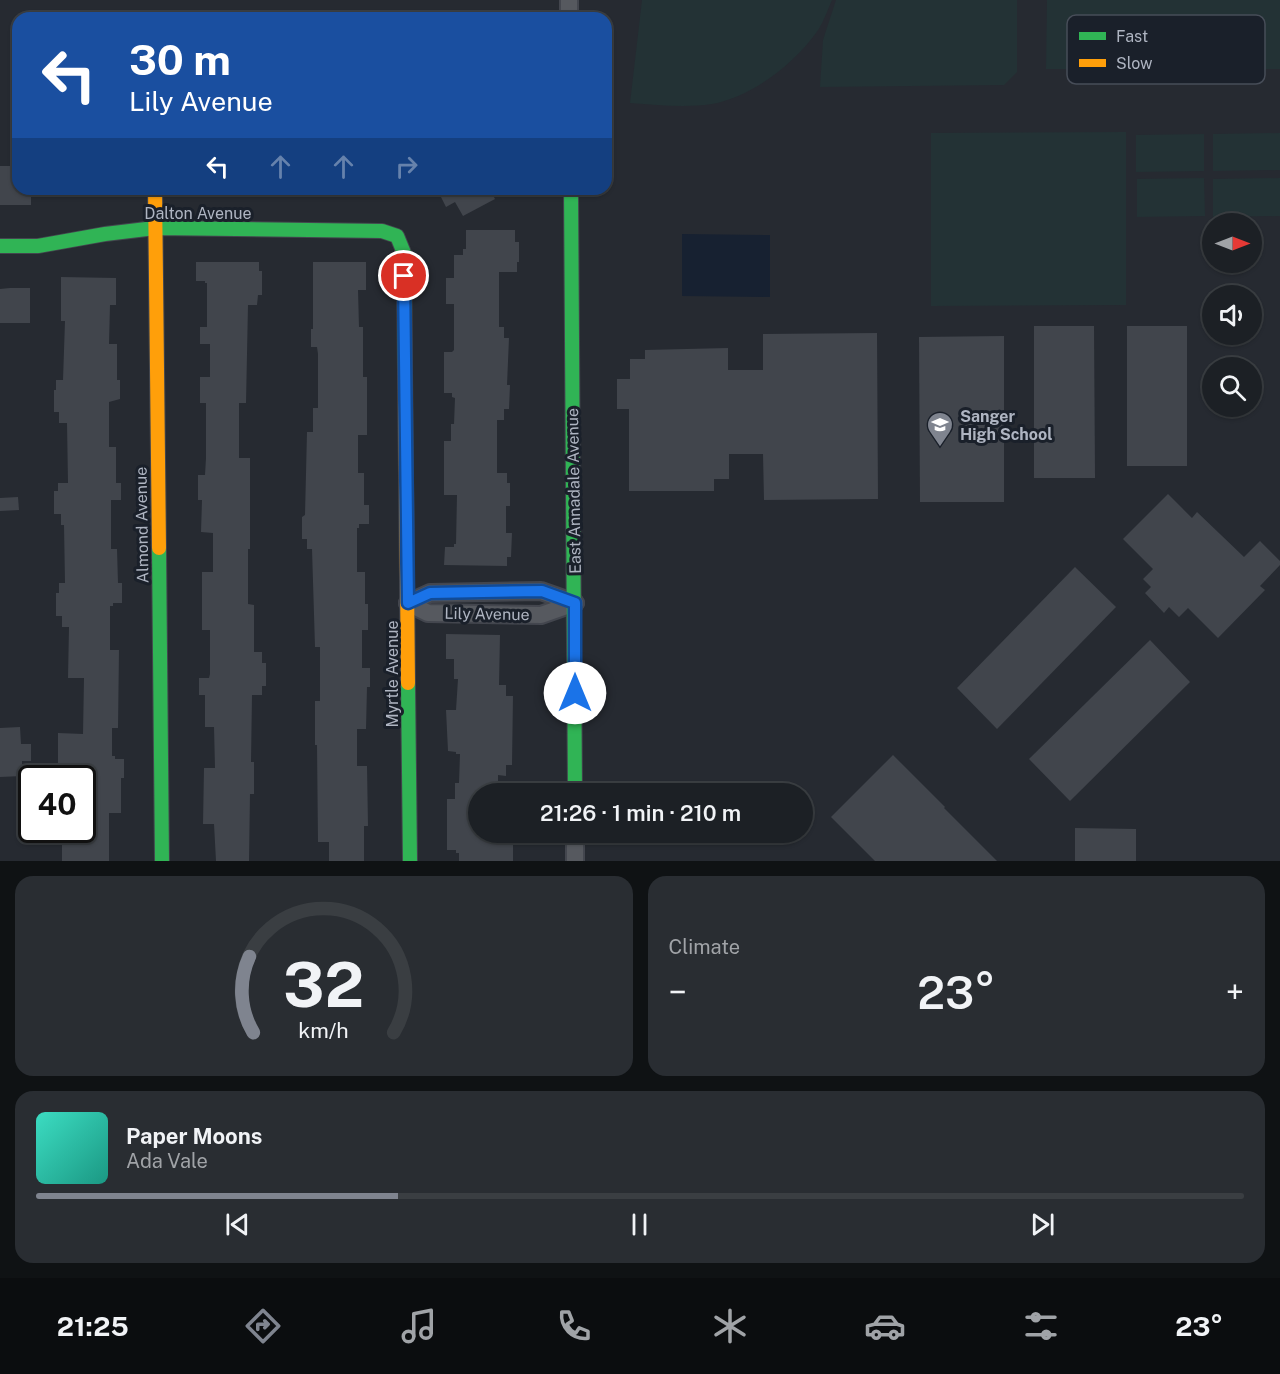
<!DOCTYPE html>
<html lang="en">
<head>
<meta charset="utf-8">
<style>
	:root { --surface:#1c2025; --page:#292d32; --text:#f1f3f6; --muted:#a0a3a7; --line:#3a3e42; --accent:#7f848f }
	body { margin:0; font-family:"Public Sans",sans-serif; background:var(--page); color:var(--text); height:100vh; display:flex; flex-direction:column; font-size:22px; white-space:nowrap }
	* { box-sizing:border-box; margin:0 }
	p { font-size:20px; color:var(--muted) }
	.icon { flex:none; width:33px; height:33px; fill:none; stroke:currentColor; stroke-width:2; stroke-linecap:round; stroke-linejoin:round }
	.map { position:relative; height:861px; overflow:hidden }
	.drawer { display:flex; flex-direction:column; gap:15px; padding:15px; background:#0f1214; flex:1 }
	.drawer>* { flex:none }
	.guide { position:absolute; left:12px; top:12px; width:600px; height:183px; border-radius:18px; box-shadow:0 2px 4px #0004,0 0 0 2px var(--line); background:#1a4fa0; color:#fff; overflow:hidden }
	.needle { width:39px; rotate:90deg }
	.controls { position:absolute; left:1202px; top:213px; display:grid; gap:12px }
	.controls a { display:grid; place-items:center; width:60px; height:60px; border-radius:50%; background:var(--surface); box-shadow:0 2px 4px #0004,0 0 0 2px var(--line); font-size:30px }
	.speed { position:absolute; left:18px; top:765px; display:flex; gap:12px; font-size:30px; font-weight:700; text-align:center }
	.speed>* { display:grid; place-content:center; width:78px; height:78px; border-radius:50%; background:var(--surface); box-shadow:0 2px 4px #0004,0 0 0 2px var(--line); line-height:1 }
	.speed .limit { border:3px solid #111; border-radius:9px; background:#fff; color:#111 }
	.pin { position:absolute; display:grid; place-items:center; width:51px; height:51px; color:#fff; margin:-26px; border:3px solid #fff; border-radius:50%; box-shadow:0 2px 6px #0007 }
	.me { position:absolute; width:66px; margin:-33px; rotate:0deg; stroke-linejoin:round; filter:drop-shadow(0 0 4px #0008) }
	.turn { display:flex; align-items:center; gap:21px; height:126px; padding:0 18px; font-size:27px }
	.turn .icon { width:78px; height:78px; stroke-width:2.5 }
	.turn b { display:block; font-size:42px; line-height:51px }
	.lanes { display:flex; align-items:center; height:57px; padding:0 18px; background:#0003; justify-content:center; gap:30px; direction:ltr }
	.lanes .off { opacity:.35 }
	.big { font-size:45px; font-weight:600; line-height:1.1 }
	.drawer .tile { flex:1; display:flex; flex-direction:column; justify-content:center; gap:9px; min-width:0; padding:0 21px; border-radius:18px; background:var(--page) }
	.drawer .dial { align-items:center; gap:0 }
	.dial svg { height:156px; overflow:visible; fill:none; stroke:var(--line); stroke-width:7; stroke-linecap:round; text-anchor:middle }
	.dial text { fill:var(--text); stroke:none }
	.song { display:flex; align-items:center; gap:18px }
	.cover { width:72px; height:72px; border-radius:9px; background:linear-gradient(135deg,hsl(170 70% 55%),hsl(170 70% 35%)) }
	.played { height:6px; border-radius:3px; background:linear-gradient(90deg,var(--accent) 30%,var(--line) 30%) }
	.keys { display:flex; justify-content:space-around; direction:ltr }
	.heat { display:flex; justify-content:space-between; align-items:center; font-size:33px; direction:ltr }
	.drawer .tiles { flex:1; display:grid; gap:15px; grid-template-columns:1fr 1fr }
	.tile:last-child { grid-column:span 2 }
	.trip { position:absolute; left:468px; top:783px; width:345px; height:60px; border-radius:30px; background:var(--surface); box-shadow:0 2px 4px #0004,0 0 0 2px var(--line); font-weight:600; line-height:60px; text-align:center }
	.dock { display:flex; height:96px; justify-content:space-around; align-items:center; background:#0b0d0f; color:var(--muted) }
	.dock .icon { width:42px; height:42px }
	.dock .current { color:var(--accent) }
	.dock b { font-size:27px; color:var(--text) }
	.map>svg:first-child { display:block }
</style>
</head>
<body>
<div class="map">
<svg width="1280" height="861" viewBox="0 0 1280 861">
	<rect width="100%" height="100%" fill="#262a31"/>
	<g fill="#233235">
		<path d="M642,0H832C827,11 823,24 816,33C793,65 751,97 712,104C686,108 657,105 630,103Z"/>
		<polygon points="836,0 1017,0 1017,72 1004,85 820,87 823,40"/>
		<polygon points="1047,0 1280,0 1280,69 1046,69"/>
		<polygon points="1126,132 1126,305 931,306 931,133"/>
		<polygon points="1280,133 1280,170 1213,171 1213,134"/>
		<polygon points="1204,134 1204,171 1136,172 1136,135"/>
		<polygon points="1204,178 1205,216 1137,217 1137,179"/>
		<polygon points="1280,178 1280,216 1213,217 1213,179"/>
	</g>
	<polygon fill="#172131" points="682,234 770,235 770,297 682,296"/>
	<g fill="#41454c">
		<polygon points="0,166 18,166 18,189 31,189 31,205 0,205"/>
		<polygon points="437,189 490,189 495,199 463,216 455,202 446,207"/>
		<polygon points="466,230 515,230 515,242 519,242 519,262 517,262 517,272 499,272 499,327 504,327 504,338 509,338 507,385 510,385 509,409 504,409 504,420 497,420 497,473 507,473 507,483 510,483 510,506 506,506 506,533 512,533 511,557 507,557 507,566 444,565 445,547 454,547 454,544 456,544 457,495 444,495 444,441 451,441 451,424 454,424 455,398 452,397 452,393 444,393 444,352 452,352 454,350 454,304 446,304 446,278 454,278 454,255 463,255 463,249 466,249"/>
		<polygon points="196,262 259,262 259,271 262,271 262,295 258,295 257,305 248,305 246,403 239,403 239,458 250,458 250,549 248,549 248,604 254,605 254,652 262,652 262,663 266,663 266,686 262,686 262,695 252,695 251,762 254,762 254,794 250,794 249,861 216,861 214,824 203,824 204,768 215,768 214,727 205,727 205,695 199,695 199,678 209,678 210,674 210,630 202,630 202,572 213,572 213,533 201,532 202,500 198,500 198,475 205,475 206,458 206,403 200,403 200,377 210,377 210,344 200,344 200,327 207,327 207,283 205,283 205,281 196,281"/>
		<polygon points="313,262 366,262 366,290 358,290 359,327 363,327 363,377 367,377 367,435 358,435 358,473 364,473 364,505 369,505 369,524 359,524 359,528 357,528 357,572 365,572 365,604 368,604 368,630 362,630 362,668 370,668 370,687 367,687 366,729 357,729 357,766 367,766 368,826 364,826 364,861 329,861 329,842 318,842 317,745 315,745 315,701 320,701 320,647 315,647 312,549 307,549 307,539 302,539 302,517 305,515 307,432 313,432 313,408 318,408 318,354 317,347 311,347 311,329 313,329"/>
		<polygon points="61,277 116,278 116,305 110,305 109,344 117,344 117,380 120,380 120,399 109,402 109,447 116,447 116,483 121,483 121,500 111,500 111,549 117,549 118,583 122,583 122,603 113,603 113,606 110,606 110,650 119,650 118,728 112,728 112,756 115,756 115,759 124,759 124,778 121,778 121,813 109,813 109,861 62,861 62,837 82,837 82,778 61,777 61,768 58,768 58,733 83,734 84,678 68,678 69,627 62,627 62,616 56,616 56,593 59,593 59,583 65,583 64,525 61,525 61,514 54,514 54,491 58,491 58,483 68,483 67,423 59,423 59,412 54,412 54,390 56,390 56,380 63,380 65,321 61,321"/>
		<polygon points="10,288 30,288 30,323 0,323 0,289"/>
		<polygon points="1034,326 1094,326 1095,478 1034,478"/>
		<rect x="1127" y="326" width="60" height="140"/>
		<polygon points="877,333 878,499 764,500 763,454 729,454 729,479 714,479 714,491 629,491 629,409 617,409 617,379 630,379 630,359 645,359 645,350 728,348 728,370 763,370 763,334"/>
		<polygon points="1004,336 1004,502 920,502 919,337"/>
		<polygon points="1168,494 1192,518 1197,512 1244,557 1260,541 1280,561 1280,565 1260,586 1265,590 1218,638 1188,608 1179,617 1169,607 1164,613 1145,593 1151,587 1143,579 1153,569 1123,539"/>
		<polygon points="18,497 19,510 0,511 0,498"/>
		<polygon points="1075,567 1116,607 997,729 957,688"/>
		<polygon points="446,634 500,635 499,685 506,685 506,696 513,696 512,765 506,765 506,776 498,775 498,794 478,794 478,832 510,832 510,841 513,841 513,861 459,861 459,853 456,853 456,850 447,850 447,799 455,799 455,783 459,783 460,754 456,754 456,752 448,751 446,710 456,710 458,679 454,679 454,659 446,659"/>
		<polygon points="1150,640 1190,682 1070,801 1029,759"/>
		<polygon points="20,727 21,744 31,744 31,761 22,761 22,776 0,777 0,728"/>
		<polygon points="893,755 945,807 944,808 997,861 875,861 831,817"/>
		<polygon points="1075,828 1136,829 1136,861 1075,861"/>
	</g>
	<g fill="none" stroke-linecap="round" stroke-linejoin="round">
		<defs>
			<g id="street">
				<polyline points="569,0 569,18"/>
				<polyline points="408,603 428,613 541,615 575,603"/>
				<polyline points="408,603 430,593 541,591 575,603"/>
				<polyline points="575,861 575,832"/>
			</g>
			<g id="fast">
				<polyline points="571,189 575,794"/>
				<polyline points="0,246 38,246 105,234 155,228 382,231 397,236 404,253 405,372"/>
				<polyline points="159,548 162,861"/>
				<polyline points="408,683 410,861"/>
			</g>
			<g id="slow">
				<polyline points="155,189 159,548"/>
				<polyline points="405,372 408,683"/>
			</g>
		</defs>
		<use href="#street" stroke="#43464e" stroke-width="20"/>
		<use href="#fast" stroke="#43464e" stroke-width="16"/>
		<use href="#slow" stroke="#43464e" stroke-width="16"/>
		<use href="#street" stroke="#56595f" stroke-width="16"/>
		<use href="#fast" stroke="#30b455" stroke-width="14"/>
		<use href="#slow" stroke="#ff9f0a" stroke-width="14"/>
	</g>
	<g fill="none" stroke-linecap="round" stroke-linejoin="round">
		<defs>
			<polyline id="route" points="404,276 408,603 430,593 542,591 575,603 575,693"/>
		</defs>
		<use href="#route" stroke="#114b97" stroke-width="15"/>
		<use href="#route" stroke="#1a73e8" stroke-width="10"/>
	</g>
	<defs>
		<symbol id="school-pin" viewBox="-11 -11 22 30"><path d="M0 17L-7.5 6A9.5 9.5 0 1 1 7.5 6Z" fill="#7f848f" stroke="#1a202a"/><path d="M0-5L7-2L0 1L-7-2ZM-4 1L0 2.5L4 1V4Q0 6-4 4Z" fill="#fff"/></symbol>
	</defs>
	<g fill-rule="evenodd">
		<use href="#school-pin" x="925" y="410" width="30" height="40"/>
	</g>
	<g text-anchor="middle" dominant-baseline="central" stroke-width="6" stroke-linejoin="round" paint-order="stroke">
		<g font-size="16" fill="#afb5c2" stroke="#1a202a">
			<text x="198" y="213">Dalton Avenue</text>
			<text transform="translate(574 491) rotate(-91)">East Annadale Avenue</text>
			<text transform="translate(142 525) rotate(-91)">Almond Avenue</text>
			<text transform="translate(487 614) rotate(1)">Lily Avenue</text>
			<text transform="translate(392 674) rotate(-90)">Myrtle Avenue</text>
		</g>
		<g font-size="16" font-weight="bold" fill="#afb5c2" stroke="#1a202a" text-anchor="start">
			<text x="960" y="416">Sanger<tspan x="960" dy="18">High School</tspan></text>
		</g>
	</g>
	<rect x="1067" y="15" width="198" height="69" rx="9" fill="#1a202a" stroke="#474d58" stroke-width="1.5"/>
	<rect x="1079" y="32" width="27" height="8" fill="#30b455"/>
	<rect x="1079" y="59" width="27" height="8" fill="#ff9f0a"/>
	<g font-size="16" fill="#afb5c2">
		<text x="1116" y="42">Fast</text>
		<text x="1116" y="69">Slow</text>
	</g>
</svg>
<div class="controls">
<a><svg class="needle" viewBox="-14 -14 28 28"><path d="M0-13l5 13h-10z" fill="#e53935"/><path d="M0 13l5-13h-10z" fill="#a0a3a7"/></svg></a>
<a><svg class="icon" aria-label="sound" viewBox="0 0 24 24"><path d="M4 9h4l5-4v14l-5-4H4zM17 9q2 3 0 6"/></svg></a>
<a><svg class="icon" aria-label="search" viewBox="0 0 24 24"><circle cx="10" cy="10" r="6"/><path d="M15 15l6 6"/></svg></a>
</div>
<div class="speed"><div class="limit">40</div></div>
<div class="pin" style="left:404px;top:276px;background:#d93025"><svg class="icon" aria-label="arrive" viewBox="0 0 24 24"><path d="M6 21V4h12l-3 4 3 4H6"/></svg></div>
<svg class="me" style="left:575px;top:693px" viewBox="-20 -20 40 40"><circle r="19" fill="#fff"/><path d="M0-13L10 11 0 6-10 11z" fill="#1a73e8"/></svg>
<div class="trip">21:26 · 1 min · 210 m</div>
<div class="guide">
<div class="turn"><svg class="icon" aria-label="left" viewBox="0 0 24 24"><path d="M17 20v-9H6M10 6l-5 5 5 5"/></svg><div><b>30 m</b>Lily Avenue</div></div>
<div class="lanes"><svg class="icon" aria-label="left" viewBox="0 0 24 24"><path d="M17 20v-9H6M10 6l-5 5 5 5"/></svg><svg class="icon off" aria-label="ahead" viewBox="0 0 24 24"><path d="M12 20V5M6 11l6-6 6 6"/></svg><svg class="icon off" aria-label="ahead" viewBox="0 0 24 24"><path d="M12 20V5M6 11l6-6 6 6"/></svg><svg class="icon off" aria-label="right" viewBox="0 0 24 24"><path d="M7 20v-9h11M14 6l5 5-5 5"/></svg></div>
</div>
</div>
<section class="drawer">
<div class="tiles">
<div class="tile dial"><svg viewBox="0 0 100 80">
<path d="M14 69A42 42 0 1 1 86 69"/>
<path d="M14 69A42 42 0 0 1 12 30" stroke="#7f848f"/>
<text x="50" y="56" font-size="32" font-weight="700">32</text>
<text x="50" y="72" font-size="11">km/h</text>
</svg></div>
<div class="tile"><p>Climate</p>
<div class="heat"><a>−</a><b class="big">23°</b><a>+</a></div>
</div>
<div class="tile">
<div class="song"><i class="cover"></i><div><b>Paper Moons</b><p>Ada Vale</p></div></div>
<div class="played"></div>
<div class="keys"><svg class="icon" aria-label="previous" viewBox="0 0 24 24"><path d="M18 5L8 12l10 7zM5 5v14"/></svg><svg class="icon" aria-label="pause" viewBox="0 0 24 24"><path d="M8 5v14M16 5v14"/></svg><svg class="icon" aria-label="next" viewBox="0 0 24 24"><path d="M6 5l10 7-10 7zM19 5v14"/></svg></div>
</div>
</div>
</section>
<nav class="dock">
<b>21:25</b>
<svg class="icon current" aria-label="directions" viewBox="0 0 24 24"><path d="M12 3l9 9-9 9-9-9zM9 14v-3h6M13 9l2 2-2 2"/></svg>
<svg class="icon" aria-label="music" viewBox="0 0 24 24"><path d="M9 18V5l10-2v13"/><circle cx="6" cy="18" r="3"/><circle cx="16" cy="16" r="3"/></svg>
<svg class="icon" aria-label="phone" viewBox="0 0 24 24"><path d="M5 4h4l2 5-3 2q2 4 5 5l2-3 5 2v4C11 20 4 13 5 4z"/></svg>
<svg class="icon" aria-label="climate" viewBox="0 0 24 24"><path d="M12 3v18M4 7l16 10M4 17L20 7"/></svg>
<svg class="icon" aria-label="car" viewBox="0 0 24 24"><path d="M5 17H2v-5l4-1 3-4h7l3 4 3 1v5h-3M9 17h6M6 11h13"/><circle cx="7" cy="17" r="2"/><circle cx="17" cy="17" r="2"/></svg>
<svg class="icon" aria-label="filters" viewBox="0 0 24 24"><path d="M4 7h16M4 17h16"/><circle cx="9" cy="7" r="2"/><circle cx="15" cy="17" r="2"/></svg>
<b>23°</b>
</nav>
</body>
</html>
